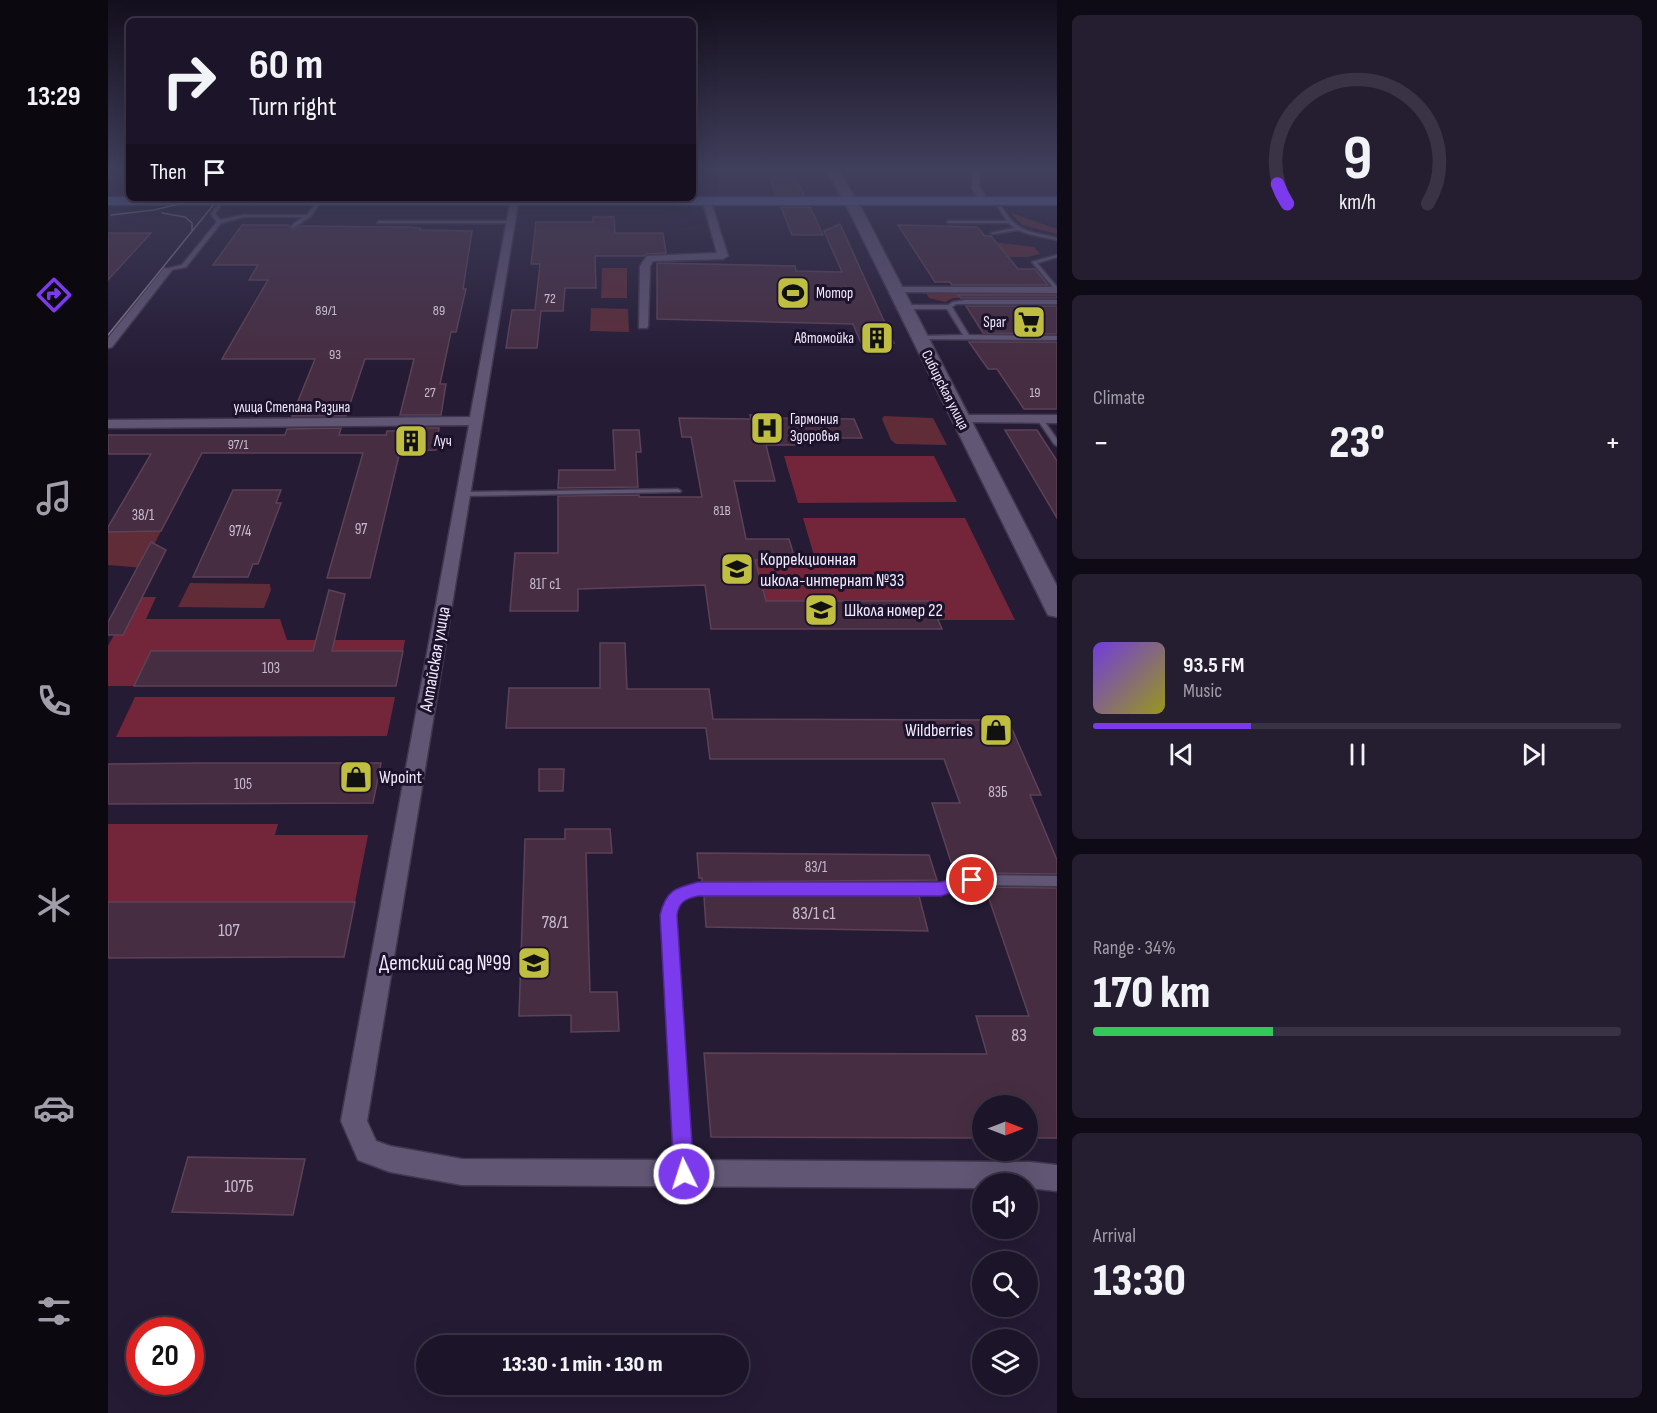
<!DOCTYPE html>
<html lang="en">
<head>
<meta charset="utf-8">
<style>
	:root { --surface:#1c1428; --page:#251d30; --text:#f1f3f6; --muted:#a09ea8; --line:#3a3345; --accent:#7c3aed }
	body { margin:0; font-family:"Sofia Sans Condensed",sans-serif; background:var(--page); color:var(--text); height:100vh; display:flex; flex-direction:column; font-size:22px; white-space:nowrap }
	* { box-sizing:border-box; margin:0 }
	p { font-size:20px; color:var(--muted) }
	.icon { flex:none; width:33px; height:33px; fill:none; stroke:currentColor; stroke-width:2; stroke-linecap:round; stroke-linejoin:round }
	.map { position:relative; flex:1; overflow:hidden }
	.panel { display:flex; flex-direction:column; gap:15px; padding:15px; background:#0f0b16; width:600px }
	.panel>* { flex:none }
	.top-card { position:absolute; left:18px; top:18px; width:570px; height:183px; border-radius:9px; box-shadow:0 6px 24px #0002,0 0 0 2px var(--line); background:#1c1428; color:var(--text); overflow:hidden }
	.needle { width:39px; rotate:90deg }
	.fabs { position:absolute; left:864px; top:1095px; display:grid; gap:12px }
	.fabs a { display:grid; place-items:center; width:66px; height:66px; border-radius:50%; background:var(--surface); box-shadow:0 6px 24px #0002,0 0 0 2px var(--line); font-size:30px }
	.speed { position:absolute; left:18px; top:1317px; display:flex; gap:12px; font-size:30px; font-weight:700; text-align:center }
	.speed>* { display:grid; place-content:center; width:78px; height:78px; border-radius:50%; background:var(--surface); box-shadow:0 6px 24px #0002,0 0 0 2px var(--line); line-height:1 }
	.speed .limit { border:9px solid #d22; background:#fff; color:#111 }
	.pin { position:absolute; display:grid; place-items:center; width:51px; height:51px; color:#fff; margin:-26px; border:3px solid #fff; border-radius:50%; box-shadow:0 2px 6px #0007 }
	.me { position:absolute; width:66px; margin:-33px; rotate:356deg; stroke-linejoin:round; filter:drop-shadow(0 0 4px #0008) }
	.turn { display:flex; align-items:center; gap:21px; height:126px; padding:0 24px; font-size:27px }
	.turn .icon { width:78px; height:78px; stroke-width:2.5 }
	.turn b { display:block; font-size:42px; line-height:51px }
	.then { display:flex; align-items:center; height:57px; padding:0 24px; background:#0003; gap:12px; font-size:22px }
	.big { font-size:45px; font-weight:800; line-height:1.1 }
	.panel .card { flex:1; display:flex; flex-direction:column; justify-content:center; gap:9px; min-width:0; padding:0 21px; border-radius:9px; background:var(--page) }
	.panel .dial { align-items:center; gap:0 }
	.dial svg { height:156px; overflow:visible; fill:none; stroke:var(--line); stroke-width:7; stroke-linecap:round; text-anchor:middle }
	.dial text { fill:var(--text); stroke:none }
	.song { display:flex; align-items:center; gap:18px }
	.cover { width:72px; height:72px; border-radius:9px; background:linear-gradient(135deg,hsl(260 70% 55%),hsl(60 70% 35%)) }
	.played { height:6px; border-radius:3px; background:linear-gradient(90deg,var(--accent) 30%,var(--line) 30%) }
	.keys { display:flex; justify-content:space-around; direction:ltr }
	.heat { display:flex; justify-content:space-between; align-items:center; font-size:33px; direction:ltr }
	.charge { height:9px; border-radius:4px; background:linear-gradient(90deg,#34c759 34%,var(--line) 0) }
	.trip { position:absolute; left:308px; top:1335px; width:333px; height:60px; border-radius:30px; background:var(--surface); box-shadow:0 6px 24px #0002,0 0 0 2px var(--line); font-weight:800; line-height:60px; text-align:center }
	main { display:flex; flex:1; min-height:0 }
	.menu { display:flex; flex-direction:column; width:108px; justify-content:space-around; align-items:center; background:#0b0810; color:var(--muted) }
	.menu .icon { width:42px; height:42px }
	.menu .current { color:var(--accent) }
	.menu b { font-size:27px; color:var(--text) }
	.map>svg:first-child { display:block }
</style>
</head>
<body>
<main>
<nav class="menu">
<b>13:29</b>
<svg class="icon current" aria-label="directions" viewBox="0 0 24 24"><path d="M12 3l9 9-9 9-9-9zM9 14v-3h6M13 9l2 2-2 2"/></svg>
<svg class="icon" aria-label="music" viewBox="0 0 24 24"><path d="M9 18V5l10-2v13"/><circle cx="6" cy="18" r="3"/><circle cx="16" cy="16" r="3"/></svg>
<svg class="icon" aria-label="phone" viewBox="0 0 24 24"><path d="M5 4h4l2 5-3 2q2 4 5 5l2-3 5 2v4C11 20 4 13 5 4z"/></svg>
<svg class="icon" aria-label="climate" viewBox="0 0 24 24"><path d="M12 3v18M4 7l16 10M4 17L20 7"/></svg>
<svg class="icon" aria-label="car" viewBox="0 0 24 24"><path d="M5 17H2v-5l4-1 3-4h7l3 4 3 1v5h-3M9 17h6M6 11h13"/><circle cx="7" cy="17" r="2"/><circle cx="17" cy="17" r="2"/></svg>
<svg class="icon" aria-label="filters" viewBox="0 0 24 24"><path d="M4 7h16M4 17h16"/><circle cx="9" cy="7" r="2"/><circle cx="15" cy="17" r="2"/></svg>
</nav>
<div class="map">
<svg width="949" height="1413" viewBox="0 0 949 1413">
	<rect width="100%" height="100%" fill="#251b35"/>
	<g fill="#5f2c37">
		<polygon points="903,213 949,229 949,234 914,225"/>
		<polygon points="885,242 926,247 932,254 919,257 876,257"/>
		<polygon points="494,268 519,268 519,298 493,298"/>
		<polygon points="944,290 949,298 845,298 837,302 821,298 817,291"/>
		<polygon points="483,308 520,309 521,332 482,331"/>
		<polygon points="776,416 825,418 839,445 788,444 783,440 774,419"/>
		<polygon points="53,531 43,551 47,569 0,565 0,532"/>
		<polygon points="82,583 162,584 163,590 156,608 70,607"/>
	</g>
	<g fill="#73263a">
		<polygon points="676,456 826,456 849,502 690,503"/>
		<polygon points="695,518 857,518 907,620 830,620 822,601 658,601 647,560 707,559"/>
		<polygon points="34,597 48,597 38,619 172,619 179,640 297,640 295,651 43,651 26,686 0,686 0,646 6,635 15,635"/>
		<polygon points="27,697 287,697 279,736 8,737"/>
		<polygon points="0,824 170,824 167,835 260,835 247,902 0,902"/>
	</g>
	<g fill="#472d41" stroke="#5d4257" stroke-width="1.5">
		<polygon points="659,171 684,171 696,195 668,195"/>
		<polygon points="673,207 702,207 715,235 684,235"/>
		<polygon points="485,217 506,217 507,233 555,233 558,253 539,254 536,256 487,256 488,288 457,288 455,311 433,311 429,348 398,348 404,310 427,310 432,264 423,264 428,222 485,222"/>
		<polygon points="732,224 786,343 753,343 745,324 549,319 549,263 687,266 688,271 734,272 716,231"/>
		<polygon points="134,225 180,225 185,230 192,226 300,227 312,228 312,230 364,231 355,289 358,289 348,332 343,332 332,384 338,384 333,415 292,415 306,359 257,359 238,416 184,416 207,359 114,359 160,280 141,280 150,265 105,265"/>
		<polygon points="790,225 869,227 877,236 883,236 910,269 927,269 940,285 844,285 842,282 827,282"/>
		<polygon points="0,233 43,233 0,280"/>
		<polygon points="850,295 949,295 949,298 853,298"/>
		<polygon points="858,306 949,306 949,334 875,333"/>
		<polygon points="861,342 949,342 949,409 916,409 889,369 880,369"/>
		<polygon points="642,415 671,415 672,418 746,419 754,438 688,438 690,445 658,445 667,481 626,481 638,539 681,539 687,559 647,560 658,601 822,601 834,629 603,629 597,585 470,589 470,611 402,611 407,553 450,553 450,496 531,495 531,497 594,497 583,437 574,437 571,418 643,419"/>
		<polygon points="233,428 231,435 278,435 279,431 288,431 289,428 331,428 328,450 292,451 262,578 219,578 255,453 94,453 53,531 0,532 0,527 43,454 0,454 0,435 177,435 179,429"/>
		<polygon points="505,430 531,430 533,452 528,452 530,487 450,488 451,470 507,470"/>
		<polygon points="897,430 929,430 949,461 949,518"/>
		<polygon points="125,490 173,490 168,503 173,503 150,564 145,564 140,577 85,577"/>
		<polygon points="43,542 58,550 15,635 0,635 0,622"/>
		<polygon points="221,590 237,594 224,651 295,651 288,686 26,686 43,651 205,651"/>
		<polygon points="492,643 517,643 519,689 601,689 605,719 900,720 933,795 922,795 949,860 949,874 872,873 868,862 843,862 824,803 852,803 836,759 602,759 598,728 398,728 401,688 492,688"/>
		<polygon points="93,763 273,763 265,803 0,804 0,764"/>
		<polygon points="431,769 456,769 455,791 431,791"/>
		<polygon points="457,829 502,829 504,853 478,853 482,992 509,992 511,1031 463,1032 463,1015 411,1016 417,839 457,839"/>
		<polygon points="589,853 821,855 829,880 594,882 594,878 591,878"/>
		<polygon points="877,887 949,888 949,1138 920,1138 920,1106 874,1106 874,1138 603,1137 596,1053 879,1054 868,1016 921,1016"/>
		<polygon points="596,896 811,896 820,931 598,927"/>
		<polygon points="0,902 247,902 236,957 187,957 0,958"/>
		<polygon points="80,1157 197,1159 185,1215 64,1212"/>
	</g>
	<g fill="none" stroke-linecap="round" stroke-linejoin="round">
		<defs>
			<g id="lane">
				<polygon points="114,198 118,198 107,214 112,220 135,215 199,215 210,200 214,201 202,217 185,228 183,226 195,217 135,217 113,223 78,267 57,271 57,269 74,265 109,222 103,214"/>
				<path d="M892,206C896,210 899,216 904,221C915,233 934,234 949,238V240L921,234L910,230L885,234L883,233L907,228L901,223H841L839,222L841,221H899L890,207Z"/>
				<polygon points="271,221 404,221 406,222 404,223 269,223"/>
				<polygon points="949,255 949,257 929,263 949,287 949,292 924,262"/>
				<polygon points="857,300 949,300 949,304 848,304 844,307 861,335 949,336 949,340 810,339 808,338 808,336 855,335 839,309 795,309 792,307 795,305 840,305 845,302"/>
				<polygon points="930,418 934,418 949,439 949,446 946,444 929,419"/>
				<polygon points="570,489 573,491 572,492 356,496 352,494 356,492"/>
				<path d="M864,875L949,876V886L864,885L833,894H590C578,897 569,901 565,914L583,1171L581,1176L576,1178L571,1176L569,1171L555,914C561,894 571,890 590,884H833Z"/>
			</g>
			<g id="street">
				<polygon points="864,171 872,171 872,189 877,195 876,197 870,197 864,189"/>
				<polygon points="403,198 411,198 259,1121 268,1141 282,1146 354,1159 922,1162 949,1165 949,1191 920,1188 920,1184 874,1184 874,1188 354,1185 282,1172 250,1160 233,1121 361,425 0,428 0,420 362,417"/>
				<polygon points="599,199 603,202 620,256 615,259 545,261 542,266 540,326 539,328 531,328 532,266 539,256 609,253 595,202"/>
				<polygon points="56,268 64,270 4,347 0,348 0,338"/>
				<polygon points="782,287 949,287 949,293 786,292 781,289"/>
				<polygon points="852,415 949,415 949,423 848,422 846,419 848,416"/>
			</g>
			<polygon id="secondary" points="719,171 731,171 756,213 949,586 949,617 940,615 937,609 742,213"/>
			<rect id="primary" x="0" y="197" width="949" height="8"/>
		</defs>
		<use href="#lane" stroke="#40384e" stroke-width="3"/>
		<use href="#street" stroke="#40384e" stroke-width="3"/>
		<use href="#secondary" stroke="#40384e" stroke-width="3"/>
		<use href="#primary" stroke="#40384e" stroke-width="3"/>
		<use href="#lane" fill="#615775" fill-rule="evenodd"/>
		<use href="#street" fill="#615775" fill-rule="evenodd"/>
		<use href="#secondary" fill="#615775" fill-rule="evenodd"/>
		<use href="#primary" fill="#5a6ebb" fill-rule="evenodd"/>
		<g stroke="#827990" stroke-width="1.5">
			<polyline points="54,213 77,217 84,223 84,230"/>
			<polyline points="3,215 46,210 96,198"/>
			<polyline points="0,335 111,198"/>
		</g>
	</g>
	<linearGradient id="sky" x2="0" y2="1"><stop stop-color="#140f1d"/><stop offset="0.46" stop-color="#403f5c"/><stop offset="1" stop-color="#403f5c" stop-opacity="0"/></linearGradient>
	<rect width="949" height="369" fill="url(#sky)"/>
	<path fill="#7c3aed" stroke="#51269a" stroke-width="1.5" d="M864,873L870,875L872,880L870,884L833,896H590C577,899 571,902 569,915L586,1174L583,1181L576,1184L569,1181L566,1174L552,915C558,890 567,888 590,882H833Z"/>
	<defs>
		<symbol id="stadium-square" viewBox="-11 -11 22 22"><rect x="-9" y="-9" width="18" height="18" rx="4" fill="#bfbe41" stroke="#1c122b"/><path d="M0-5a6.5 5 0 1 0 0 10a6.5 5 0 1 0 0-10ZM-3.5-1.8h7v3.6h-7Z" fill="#111"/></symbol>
		<symbol id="supermarket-square" viewBox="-11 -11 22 22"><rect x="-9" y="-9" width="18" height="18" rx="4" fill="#bfbe41" stroke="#1c122b"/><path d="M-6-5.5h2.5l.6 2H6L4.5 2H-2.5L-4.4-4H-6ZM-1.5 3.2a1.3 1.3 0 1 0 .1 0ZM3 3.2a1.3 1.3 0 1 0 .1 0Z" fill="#111"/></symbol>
		<symbol id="building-square" viewBox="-11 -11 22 22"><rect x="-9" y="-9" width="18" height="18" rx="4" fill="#bfbe41" stroke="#1c122b"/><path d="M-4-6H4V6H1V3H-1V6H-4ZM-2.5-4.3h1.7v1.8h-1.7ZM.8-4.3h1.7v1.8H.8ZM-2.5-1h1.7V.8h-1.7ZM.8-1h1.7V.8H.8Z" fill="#111"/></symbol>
		<symbol id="hospital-square" viewBox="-11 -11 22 22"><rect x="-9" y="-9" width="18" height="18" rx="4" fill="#bfbe41" stroke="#1c122b"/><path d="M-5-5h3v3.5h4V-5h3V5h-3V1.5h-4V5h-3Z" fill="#111"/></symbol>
		<symbol id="school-square" viewBox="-11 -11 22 22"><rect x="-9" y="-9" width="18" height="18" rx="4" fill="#bfbe41" stroke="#1c122b"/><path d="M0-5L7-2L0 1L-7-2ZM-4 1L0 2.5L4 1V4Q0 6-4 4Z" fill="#111"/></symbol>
		<symbol id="shop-square" viewBox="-11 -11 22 22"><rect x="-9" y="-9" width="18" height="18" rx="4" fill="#bfbe41" stroke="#1c122b"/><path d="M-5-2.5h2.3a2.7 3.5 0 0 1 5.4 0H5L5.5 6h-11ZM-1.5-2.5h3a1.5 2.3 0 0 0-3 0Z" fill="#111"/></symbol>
	</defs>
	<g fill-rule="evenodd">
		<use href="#stadium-square" x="666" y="274" width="38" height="38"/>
		<use href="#supermarket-square" x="902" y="303" width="38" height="38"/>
		<use href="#building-square" x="750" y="319" width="38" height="38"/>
		<use href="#hospital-square" x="640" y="409" width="38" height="38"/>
		<use href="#building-square" x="284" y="422" width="38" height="38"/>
		<use href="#school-square" x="610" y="550" width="38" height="38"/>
		<use href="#school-square" x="694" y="591" width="38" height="38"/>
		<use href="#shop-square" x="869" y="711" width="38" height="38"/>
		<use href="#shop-square" x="229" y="758" width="38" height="38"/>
		<use href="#school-square" x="407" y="944" width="38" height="38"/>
	</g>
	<g text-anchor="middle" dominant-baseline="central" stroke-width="6" stroke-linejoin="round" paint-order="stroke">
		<g font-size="14" fill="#c6bcce">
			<text x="442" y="298">72</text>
			<text x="218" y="310">89/1</text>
			<text x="331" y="310">89</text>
			<text x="227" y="354">93</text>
			<text x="322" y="392">27</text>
			<text x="927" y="392">19</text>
			<text x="130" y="444">97/1</text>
			<text x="614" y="510">81В</text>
		</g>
		<g font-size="15" fill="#f1ebfd" stroke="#1c122b" text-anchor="start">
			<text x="708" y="293">Мотор</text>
			<text x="898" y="322" text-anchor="end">Spar</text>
			<text x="746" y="338" text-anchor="end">Автомойка</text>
			<text x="682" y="419">Гармония<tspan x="682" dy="17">Здоровья</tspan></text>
			<text x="326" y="441">Луч</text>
		</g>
		<g font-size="15" fill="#f1ebfd" stroke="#1c122b">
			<text transform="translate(837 390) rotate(63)">Сибирская улица</text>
			<text x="184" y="407">улица Степана Разина</text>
		</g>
		<g font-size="15" fill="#c6bcce">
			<text x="35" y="515">38/1</text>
			<text x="253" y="529">97</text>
			<text x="132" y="531">97/4</text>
			<text x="437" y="584">81Г с1</text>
			<text x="163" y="668">103</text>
			<text x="135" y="784">105</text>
			<text x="890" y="792">83Б</text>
			<text x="708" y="867">83/1</text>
		</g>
		<g font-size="18" fill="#f1ebfd" stroke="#1c122b" text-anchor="start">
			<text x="652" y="559">Коррекционная<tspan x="652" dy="21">школа-интернат №33</tspan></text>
			<text x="736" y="610">Школа номер 22</text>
			<text x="865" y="730" text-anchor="end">Wildberries</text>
			<text x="271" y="777">Wpoint</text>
		</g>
		<g font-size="18" fill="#f1ebfd" stroke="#1c122b">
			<text transform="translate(327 659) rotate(-80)">Алтайская улица</text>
		</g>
		<g font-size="18" fill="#c6bcce">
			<text x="706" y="913">83/1 с1</text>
			<text x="447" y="922">78/1</text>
			<text x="121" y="930">107</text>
			<text x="911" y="1035">83</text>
			<text x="131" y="1186">107Б</text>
		</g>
		<g font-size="21" fill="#f1ebfd" stroke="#1c122b" text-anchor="end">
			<text x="403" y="963">Детский сад №99</text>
		</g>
	</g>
</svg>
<div class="fabs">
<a><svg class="needle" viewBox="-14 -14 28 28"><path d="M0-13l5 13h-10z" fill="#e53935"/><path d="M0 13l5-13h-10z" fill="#a09ea8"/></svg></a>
<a><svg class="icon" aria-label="sound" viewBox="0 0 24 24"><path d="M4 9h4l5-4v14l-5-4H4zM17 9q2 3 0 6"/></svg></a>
<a><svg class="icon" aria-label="search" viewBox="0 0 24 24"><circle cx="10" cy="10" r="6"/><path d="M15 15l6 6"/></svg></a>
<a><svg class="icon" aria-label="layers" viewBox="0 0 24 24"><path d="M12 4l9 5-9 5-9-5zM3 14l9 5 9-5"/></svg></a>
</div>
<div class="speed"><div class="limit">20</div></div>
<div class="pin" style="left:864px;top:880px;background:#d93025"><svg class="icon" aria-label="arrive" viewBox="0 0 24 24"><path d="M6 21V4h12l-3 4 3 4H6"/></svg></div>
<svg class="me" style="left:576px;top:1174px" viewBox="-20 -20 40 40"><circle r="17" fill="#7c3aed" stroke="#fff" stroke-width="3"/><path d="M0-11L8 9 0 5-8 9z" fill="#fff"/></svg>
<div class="trip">13:30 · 1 min · 130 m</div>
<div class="top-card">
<div class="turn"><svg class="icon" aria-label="right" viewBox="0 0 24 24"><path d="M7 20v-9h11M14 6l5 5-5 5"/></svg><div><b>60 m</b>Turn right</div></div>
<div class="then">Then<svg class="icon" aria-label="arrive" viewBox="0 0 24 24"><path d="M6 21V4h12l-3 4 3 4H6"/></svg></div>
</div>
</div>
<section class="panel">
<div class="card dial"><svg viewBox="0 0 100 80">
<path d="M14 69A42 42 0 1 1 86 69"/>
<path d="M14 69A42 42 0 0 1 9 59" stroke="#7c3aed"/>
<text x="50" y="56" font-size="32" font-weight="700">9</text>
<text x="50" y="72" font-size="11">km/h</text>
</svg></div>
<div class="card"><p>Climate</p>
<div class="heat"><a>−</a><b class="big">23°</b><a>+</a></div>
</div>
<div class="card">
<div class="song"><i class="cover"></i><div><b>93.5 FM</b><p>Music</p></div></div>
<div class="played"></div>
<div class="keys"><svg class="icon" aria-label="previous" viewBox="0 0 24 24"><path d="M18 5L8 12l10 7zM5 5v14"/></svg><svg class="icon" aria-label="pause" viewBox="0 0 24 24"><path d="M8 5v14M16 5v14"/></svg><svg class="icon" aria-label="next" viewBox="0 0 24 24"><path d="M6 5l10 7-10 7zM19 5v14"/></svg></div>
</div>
<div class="card"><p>Range · 34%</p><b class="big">170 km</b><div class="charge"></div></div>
<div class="card"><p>Arrival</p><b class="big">13:30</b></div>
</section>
</main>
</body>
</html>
